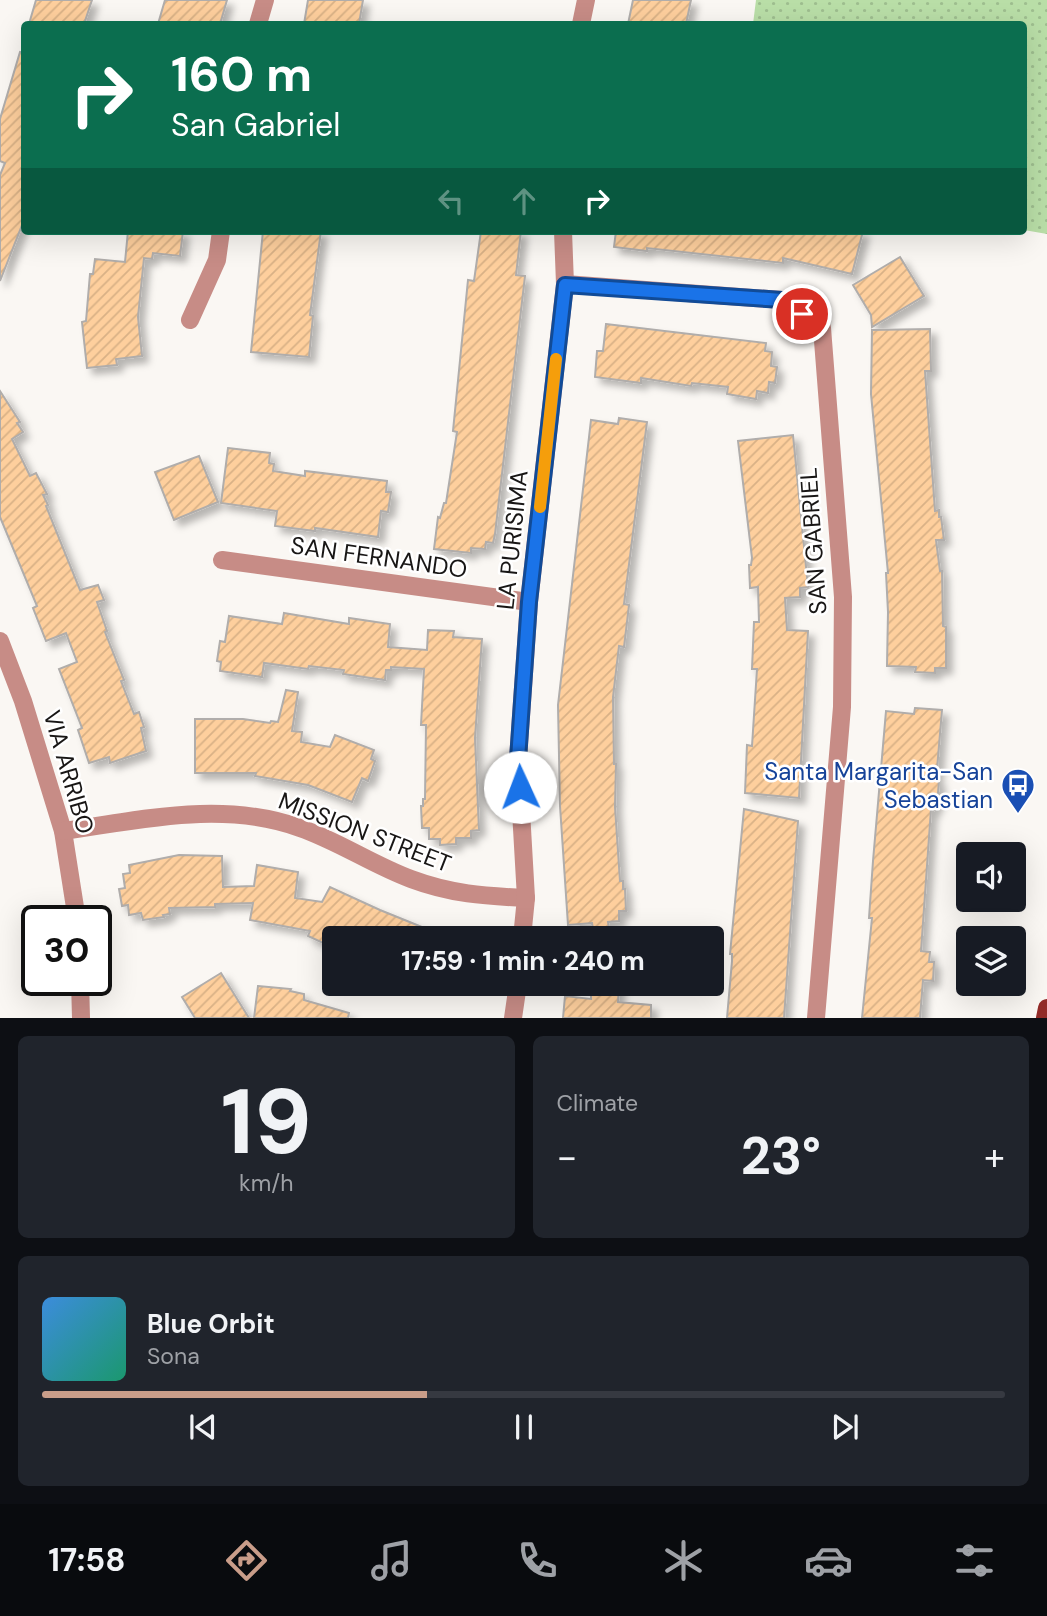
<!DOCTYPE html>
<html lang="en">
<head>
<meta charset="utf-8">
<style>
	:root { --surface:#171b24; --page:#20242c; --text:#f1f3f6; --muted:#9ea1a6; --line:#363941; --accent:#c99d89 }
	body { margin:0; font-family:"DM Sans",sans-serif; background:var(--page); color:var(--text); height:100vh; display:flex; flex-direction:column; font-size:26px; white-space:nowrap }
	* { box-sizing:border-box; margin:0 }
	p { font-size:23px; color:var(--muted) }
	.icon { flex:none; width:38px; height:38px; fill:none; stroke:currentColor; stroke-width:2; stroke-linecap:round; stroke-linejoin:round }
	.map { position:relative; height:1018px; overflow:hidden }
	.details { display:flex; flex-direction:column; gap:18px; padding:18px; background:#0d0f14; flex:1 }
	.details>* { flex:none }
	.hud { position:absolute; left:21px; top:21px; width:1006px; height:214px; border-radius:7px; box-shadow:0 7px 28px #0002; background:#0b6e4f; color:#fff; overflow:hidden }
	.fabs { position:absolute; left:956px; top:842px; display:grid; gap:14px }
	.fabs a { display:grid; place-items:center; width:70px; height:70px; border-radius:7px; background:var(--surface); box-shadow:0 7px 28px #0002; font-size:35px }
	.speed { position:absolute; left:21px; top:905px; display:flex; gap:14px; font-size:35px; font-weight:700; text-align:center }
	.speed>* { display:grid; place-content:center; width:91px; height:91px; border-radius:50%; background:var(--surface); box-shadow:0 7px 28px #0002; line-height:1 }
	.speed .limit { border:4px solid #111; border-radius:10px; background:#fff; color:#111 }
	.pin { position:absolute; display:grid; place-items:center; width:60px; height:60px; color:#fff; margin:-30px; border:4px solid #fff; border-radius:50%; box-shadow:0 2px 7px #0007 }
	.me { position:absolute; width:77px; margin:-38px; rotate:358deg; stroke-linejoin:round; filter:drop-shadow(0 0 5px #0008) }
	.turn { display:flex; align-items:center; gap:24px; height:147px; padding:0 35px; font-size:32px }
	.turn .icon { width:91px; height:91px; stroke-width:2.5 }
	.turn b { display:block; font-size:49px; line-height:60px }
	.lanes { display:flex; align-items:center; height:66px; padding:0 35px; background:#0003; justify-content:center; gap:35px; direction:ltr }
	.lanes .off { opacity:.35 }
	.big { font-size:52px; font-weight:700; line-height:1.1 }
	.details .tile { flex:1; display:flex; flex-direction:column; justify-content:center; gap:10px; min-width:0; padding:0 24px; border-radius:10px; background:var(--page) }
	.details .dial { align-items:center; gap:0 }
	.dial b { font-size:91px; line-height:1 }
	.song { display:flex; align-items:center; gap:21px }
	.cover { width:84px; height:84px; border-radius:10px; background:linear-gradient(135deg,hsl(210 70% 55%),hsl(160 70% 35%)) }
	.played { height:7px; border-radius:4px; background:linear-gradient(90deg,var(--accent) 40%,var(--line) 40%) }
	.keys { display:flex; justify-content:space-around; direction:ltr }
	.heat { display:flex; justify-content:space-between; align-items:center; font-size:38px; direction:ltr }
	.details .tiles { flex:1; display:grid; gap:18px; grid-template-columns:1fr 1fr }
	.tile:last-child { grid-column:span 2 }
	.trip { position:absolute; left:322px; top:926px; width:402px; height:70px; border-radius:7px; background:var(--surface); box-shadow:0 7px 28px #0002; font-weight:700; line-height:70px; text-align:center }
	.tabs { display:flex; height:112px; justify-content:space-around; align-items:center; background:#090b0e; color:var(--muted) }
	.tabs .icon { width:49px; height:49px }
	.tabs .selected { color:var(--accent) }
	.tabs b { font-size:32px; color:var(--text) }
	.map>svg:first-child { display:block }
</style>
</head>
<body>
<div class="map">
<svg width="1047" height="1018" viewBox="0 0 1047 1018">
	<defs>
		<pattern id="park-dots" width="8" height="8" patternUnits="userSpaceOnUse" patternTransform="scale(1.75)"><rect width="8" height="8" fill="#b9dea7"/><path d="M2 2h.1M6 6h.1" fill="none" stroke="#9ebe8f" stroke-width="1.8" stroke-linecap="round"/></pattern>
		<pattern id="building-hatch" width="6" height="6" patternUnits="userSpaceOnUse" patternTransform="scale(1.75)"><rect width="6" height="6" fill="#fecf9d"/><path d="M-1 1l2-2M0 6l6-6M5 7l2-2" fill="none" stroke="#d9b186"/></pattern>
		<filter id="shadow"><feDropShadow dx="6" dy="6" stdDeviation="3.5" flood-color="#0004"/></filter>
	</defs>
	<rect width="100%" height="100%" fill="#faf7f3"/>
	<polygon fill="url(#park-dots)" points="756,0 1047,0 1047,234 1024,230 1024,24 753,24"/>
	<g fill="url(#building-hatch)" stroke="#b0adab" stroke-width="2" filter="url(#shadow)">
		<polygon points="36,0 92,0 84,24 29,24"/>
		<polygon points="165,0 227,0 220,24 158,24"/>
		<polygon points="308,0 363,0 359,24 304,24"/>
		<polygon points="633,0 691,0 686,24 628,24"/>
		<polygon points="20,52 24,53 24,220 0,281 0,175 5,163 0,161 0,119"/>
		<polygon points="128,231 183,231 180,256 153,253 152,259 144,258 138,317 142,356 116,359 117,365 87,368 82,322 86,321 90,274 93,274 95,259 125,262"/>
		<polygon points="263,231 321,231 310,315 313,316 309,357 251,352"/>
		<polygon points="481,231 521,231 516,275 525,276 495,534 493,543 486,542 485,549 471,548 471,553 434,549 438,517 440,518 444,503 446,503 457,432 453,431 468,280 474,281"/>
		<polygon points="616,231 863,231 852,274 783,258 783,263 647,248 647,251 614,247"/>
		<polygon points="900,257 924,296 872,327 871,315 853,285"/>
		<polygon points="606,324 766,343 765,351 772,352 771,366 777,367 775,383 769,382 768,393 757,391 756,399 727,394 728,387 692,383 691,386 641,378 641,383 595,377 597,351 603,351"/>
		<polygon points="930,329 931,371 925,371 935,511 939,510 939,517 941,517 944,540 936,540 940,571 942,571 943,626 946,627 946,668 935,668 935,673 915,672 916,667 887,666 888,612 886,573 888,573 871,394 872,330"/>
		<polygon points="0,391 20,422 17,423 23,432 12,439 30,476 36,473 47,494 43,495 48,505 46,506 80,590 98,585 104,600 97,602 107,631 105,632 124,680 121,681 134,714 139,712 144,727 141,728 146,751 110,763 109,757 89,763 78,730 82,728 59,669 77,662 66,633 46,641 33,608 37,606 0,517"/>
		<polygon points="619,418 647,422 624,604 629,605 624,647 619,646 613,697 614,764 616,764 615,807 620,881 623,881 623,889 625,889 626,911 619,911 619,921 608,922 609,928 593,929 592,923 568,925 560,806 558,705 591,420 618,424"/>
		<polygon points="793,435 808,587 800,588 800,597 785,598 787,630 808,631 799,798 745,793 747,745 752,746 757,669 752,669 754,622 759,622 758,587 750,588 749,565 751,565 752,558 738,441"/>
		<polygon points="228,448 270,453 269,463 274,464 273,471 305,476 305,471 387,481 386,492 391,492 388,512 381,511 378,537 315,528 315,531 275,526 277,511 221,503"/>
		<polygon points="199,456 218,502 174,520 155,472"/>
		<polygon points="284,613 349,624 349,618 390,624 388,647 427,650 428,630 454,631 453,637 482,639 475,738 479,830 471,831 471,838 456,838 456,844 440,845 440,839 429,839 429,828 422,828 421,806 423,806 423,799 425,799 426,725 421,725 424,669 391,667 391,670 386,670 385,680 343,674 344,670 309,666 308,669 264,663 262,677 220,671 221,662 217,661 220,641 225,642 229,616 282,624"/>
		<polygon points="286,690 298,692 292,731 302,732 301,742 330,747 335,735 374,750 371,759 375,761 368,781 362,778 352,802 308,785 255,776 256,773 195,773 195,719 243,719 270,723 271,721 278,722"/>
		<polygon points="915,708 942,710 936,781 939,781 937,803 935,803 934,810 931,809 921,951 930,952 929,962 934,962 933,981 923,980 920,1018 862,1018 872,918 869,918 873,861 886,711 914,714"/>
		<polygon points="744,809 798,821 784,1018 727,1018 732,961 732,954 730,954"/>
		<polygon points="179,855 222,856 223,887 254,886 257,865 298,872 295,898 322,902 330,887 380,910 449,938 334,938 334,948 308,936 310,931 250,920 253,903 215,904 215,907 169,908 170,914 163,915 164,917 143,920 141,913 129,915 128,905 122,906 119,889 125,888 123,874 130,873 129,865"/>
		<polygon points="221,973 249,1018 195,1018 182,997"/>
		<polygon points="591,984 619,984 618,1002 651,1005 651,1018 563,1018 565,996 591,999"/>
		<polygon points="258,986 291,989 290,991 304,994 304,1000 349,1013 348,1018 254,1018"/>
	</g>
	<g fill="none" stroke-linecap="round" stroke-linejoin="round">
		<g stroke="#c78c86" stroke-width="18">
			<polyline points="258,24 265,0"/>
			<polyline points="581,24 586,0"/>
			<polyline points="565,284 782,300 822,328 843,597 842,707 816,1018"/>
			<polyline points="190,320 217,260 221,231"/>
			<polyline points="222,560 529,602"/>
			<polyline points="0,641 23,701 63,831 77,920"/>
			<path d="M63,831C141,820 223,800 300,828C338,841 373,865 411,879C451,894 484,896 526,898"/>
			<polyline points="522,938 526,898 518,759 529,602 565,284 563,231"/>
			<polyline points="80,980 81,1018"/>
			<polyline points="513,1018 518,984"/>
		</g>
		<polyline stroke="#932b28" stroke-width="18" points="1045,1018 1047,1008"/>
	</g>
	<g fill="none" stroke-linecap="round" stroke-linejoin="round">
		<defs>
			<polyline id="route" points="520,787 518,759 529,602 565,285 782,300 802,314"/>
		</defs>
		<use href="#route" stroke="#114b97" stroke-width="18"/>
		<use href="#route" stroke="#1a73e8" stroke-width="12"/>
		<polyline stroke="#f59e0b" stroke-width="12" points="540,507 556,359"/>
	</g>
	<defs>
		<symbol id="bus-pin" viewBox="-11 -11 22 30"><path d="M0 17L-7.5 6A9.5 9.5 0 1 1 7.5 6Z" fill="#1a4fb4" stroke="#fff"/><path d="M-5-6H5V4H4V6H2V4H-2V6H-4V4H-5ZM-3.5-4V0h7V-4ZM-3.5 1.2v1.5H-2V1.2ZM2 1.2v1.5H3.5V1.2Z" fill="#fff"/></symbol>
	</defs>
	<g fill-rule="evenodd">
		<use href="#bus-pin" x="999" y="766" width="38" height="52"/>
	</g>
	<g text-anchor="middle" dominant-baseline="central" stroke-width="5" stroke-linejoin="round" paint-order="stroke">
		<g font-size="24" fill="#181615" stroke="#fff">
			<text transform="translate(512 540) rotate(-84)">LA PURISIMA</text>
			<text transform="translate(813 541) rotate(-94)">SAN GABRIEL</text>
			<text transform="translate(379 557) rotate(8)">SAN FERNANDO</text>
			<text transform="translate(69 772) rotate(74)">VIA ARRIBO</text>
			<text transform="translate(365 832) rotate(21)">MISSION STREET</text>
		</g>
		<g font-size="24" fill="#164399" stroke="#fff" text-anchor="end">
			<text x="993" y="771">Santa Margarita-San<tspan x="993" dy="28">Sebastian</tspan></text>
		</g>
	</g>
</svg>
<div class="fabs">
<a><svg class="icon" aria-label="sound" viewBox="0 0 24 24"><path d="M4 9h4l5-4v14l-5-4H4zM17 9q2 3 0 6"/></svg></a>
<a><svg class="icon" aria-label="layers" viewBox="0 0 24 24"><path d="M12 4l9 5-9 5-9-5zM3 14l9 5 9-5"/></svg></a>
</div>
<div class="speed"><div class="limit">30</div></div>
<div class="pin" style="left:802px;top:314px;background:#d93025"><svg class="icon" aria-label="arrive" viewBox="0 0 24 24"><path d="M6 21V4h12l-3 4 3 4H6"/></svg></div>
<svg class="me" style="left:520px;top:787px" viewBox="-20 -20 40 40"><circle r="19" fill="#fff"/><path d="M0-13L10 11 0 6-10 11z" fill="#1a73e8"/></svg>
<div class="trip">17:59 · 1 min · 240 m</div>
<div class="hud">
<div class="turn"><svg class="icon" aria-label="right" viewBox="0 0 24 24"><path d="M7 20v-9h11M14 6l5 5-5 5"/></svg><div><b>160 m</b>San Gabriel</div></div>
<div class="lanes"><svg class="icon off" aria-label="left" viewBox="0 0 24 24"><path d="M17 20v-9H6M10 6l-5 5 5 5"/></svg><svg class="icon off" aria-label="ahead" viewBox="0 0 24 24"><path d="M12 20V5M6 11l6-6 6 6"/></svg><svg class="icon" aria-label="right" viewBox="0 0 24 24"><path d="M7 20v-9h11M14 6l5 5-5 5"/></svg></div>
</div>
</div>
<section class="details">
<div class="tiles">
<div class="tile dial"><b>19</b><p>km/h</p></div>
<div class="tile"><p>Climate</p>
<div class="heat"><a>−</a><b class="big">23°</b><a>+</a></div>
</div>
<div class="tile">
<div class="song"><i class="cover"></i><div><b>Blue Orbit</b><p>Sona</p></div></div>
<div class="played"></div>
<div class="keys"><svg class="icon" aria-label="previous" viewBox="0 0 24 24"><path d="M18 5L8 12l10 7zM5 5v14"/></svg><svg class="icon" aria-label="pause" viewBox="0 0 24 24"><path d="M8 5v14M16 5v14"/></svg><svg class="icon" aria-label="next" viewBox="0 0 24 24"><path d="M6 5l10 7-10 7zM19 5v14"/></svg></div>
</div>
</div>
</section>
<nav class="tabs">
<b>17:58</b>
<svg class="icon selected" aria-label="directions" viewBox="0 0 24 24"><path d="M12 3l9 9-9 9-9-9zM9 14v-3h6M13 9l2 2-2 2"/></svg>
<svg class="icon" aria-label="music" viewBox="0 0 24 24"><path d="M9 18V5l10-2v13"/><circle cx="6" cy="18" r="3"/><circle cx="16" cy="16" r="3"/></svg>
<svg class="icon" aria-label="phone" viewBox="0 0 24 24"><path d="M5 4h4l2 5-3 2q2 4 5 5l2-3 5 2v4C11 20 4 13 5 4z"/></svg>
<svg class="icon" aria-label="climate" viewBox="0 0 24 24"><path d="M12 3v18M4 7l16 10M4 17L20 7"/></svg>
<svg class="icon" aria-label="car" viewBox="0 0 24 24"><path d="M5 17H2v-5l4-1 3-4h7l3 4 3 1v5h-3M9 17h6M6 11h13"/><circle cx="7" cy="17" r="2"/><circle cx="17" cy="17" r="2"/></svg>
<svg class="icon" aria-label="filters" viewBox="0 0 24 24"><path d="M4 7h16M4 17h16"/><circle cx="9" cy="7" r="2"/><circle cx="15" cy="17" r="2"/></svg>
</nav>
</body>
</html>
